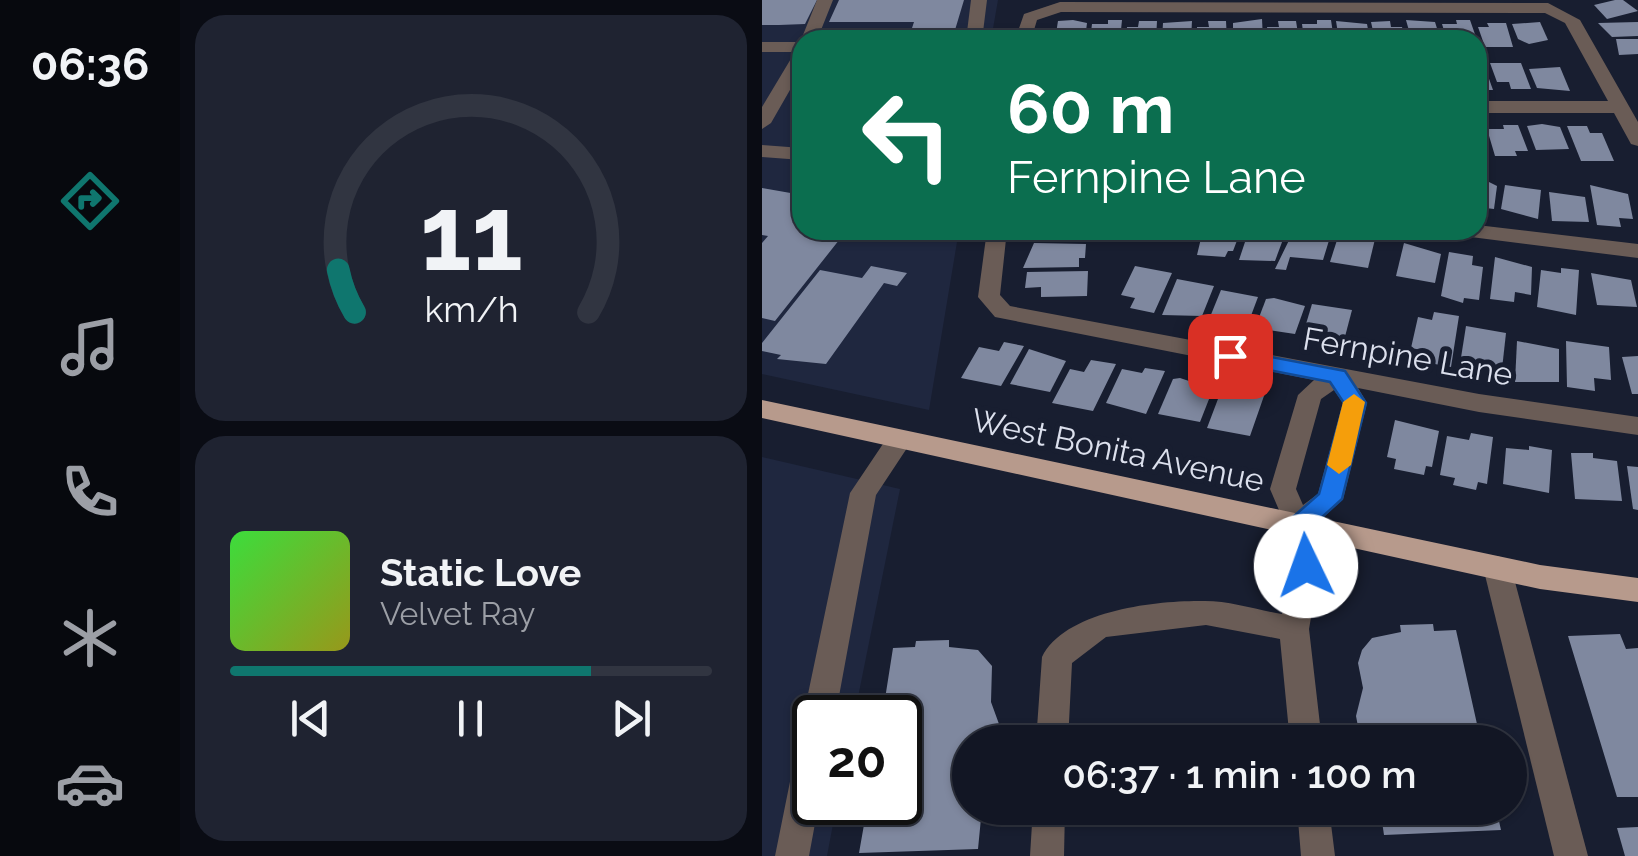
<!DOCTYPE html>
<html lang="en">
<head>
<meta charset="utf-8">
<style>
	:root { --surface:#121624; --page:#1f2331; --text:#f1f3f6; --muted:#9c9fa6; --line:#313541; --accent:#0f766e }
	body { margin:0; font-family:Raleway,sans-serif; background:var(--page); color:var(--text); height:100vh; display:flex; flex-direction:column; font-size:38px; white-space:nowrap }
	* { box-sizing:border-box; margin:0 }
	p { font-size:32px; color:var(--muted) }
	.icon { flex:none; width:55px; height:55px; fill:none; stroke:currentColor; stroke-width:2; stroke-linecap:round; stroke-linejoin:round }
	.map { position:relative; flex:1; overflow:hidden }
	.details { display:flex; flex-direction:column; gap:15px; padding:15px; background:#0a0c14; width:582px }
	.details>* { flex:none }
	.top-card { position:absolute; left:30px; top:30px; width:695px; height:210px; border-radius:30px; box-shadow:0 2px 8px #0004,0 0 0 2px var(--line); background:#0b6e4f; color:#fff; overflow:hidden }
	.speed { position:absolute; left:30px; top:695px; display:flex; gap:20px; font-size:50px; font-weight:700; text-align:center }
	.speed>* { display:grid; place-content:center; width:130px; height:130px; border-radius:50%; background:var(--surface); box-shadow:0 2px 8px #0004,0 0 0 2px var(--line); line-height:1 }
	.speed .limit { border:5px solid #111; border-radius:15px; background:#fff; color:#111 }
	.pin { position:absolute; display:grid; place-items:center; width:85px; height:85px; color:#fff; margin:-42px; border-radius:20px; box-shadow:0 5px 15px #0006 }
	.me { position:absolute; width:110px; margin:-55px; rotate:357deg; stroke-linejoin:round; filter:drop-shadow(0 0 8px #0008) }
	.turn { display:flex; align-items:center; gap:35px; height:210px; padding:0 50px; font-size:45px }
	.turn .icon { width:130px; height:130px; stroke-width:2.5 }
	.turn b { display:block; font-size:70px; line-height:85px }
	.details .card { flex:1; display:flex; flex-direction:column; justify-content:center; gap:15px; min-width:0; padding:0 35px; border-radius:30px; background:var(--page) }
	.details .dial { align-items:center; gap:0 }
	.dial svg { height:260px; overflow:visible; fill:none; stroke:var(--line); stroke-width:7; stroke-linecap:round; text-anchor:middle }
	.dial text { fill:var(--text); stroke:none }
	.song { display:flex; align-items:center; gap:30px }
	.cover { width:120px; height:120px; border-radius:15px; background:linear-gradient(135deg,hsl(120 70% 55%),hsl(60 70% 35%)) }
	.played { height:10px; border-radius:5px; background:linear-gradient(90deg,var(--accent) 75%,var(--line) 75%) }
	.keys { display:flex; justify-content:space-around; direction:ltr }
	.trip { position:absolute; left:190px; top:725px; width:575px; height:100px; border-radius:50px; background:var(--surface); box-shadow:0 2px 8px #0004,0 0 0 2px var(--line); font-weight:600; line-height:100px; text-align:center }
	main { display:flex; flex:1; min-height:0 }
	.tab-bar { display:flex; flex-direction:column; width:180px; justify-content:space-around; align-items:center; background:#07090e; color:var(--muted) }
	.tab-bar .icon { width:70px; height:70px }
	.tab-bar .current { color:var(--accent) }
	.tab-bar b { font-size:45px; color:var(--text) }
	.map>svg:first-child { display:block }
</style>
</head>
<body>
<main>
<nav class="tab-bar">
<b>06:36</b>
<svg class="icon current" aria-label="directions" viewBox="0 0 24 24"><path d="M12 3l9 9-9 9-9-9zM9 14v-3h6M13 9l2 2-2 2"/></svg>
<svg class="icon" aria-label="music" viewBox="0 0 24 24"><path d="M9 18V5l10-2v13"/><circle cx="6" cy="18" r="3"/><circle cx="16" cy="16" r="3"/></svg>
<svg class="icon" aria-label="phone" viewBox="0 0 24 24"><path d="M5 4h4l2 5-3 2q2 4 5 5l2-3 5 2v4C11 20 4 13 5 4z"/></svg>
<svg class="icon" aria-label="climate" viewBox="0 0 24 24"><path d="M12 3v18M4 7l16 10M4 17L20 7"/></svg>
<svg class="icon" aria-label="car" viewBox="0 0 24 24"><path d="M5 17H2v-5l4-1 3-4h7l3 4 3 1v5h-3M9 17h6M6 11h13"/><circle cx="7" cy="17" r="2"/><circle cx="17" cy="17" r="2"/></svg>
</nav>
<section class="details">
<div class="card dial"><svg viewBox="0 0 100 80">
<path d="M14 69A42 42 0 1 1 86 69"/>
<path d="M14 69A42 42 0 0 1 9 56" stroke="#0f766e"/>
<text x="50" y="56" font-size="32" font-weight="700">11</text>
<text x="50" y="72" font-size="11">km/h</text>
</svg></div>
<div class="card">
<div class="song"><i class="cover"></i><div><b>Static Love</b><p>Velvet Ray</p></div></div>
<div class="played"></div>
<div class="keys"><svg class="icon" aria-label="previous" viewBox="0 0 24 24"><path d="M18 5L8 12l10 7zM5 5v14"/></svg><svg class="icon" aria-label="pause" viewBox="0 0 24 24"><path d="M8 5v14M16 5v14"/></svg><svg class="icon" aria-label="next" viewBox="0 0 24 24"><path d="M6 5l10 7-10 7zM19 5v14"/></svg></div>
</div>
</section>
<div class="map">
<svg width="876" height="856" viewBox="0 0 876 856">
	<rect width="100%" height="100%" fill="#181e30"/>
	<g fill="#1f273f">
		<polygon points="0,0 236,0 229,40 40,40 40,230 197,230 167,410 0,374"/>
		<polygon points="0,457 138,489 92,717 52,718 52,802 75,803 65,856 0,856"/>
	</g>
	<g fill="#7f889f">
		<polygon points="0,0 55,0 43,24 17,25 0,25"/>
		<polygon points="77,0 202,0 190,40 146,40 152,22 67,22"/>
		<polygon points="853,0 861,0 876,11 845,19 832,5"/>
		<polygon points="500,19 501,40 471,39 471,23"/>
		<polygon points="311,20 325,23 323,39 293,40 296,21"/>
		<polygon points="346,20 360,20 358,40 328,40 330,24 346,24"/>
		<polygon points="555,20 569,20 572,40 542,39 540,24 555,24"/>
		<polygon points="644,20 673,22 678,38 649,38"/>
		<polygon points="694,20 708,20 715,40 685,40 680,24 695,24"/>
		<polygon points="377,21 395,21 394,40 364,40 365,27 376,27"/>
		<polygon points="430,21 429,39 400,39 401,23"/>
		<polygon points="446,21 464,21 465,40 435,40 435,27 447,27"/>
		<polygon points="516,21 534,21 537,40 507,40 505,27 517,27"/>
		<polygon points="574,21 605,24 608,40 577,40"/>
		<polygon points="628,21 629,27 640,27 644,40 613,40 609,22"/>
		<polygon points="778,22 786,40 767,44 756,39 750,24"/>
		<polygon points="876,22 876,36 850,37 836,23"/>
		<polygon points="725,23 744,23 751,47 723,47 716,27 727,27"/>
		<polygon points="854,39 876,39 876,54 857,55"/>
		<polygon points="715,62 721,62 731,90 716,90"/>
		<polygon points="728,63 759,63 769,89 749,89 747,82 735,82"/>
		<polygon points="798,67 808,91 775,88 767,69"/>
		<polygon points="780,124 798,127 807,149 774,150 765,126"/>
		<polygon points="741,125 756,125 766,151 753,151 755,156 733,156 725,129 742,129"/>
		<polygon points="805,126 825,126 828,133 840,133 852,161 819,161"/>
		<polygon points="715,176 735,186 732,209 715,207"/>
		<polygon points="743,185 779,190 776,219 739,209"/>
		<polygon points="828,185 866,194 871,219 857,218 859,227 835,225"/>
		<polygon points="0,188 40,195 40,230 85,230 13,321 0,318 0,243 6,236 0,235"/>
		<polygon points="787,192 823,197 827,222 790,221"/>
		<polygon points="276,230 321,230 321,238 276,239"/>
		<polygon points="441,230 479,230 471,251 466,251 463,257 435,255"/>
		<polygon points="487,230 523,234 513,261 477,260"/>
		<polygon points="532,230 569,234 561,260 528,257 524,270 513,269"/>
		<polygon points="594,236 613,239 606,268 568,262 576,237"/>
		<polygon points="272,243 324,244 323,258 317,258 317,267 261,268"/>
		<polygon points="642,243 679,254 673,283 634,276"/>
		<polygon points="687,252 711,256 710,265 721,267 717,300 702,298 701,303 679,296"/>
		<polygon points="733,257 770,267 769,295 753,292 752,302 728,299"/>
		<polygon points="109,266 145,273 135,286 122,283 64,364 15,359 19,355 0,351 0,343 58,270 100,278"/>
		<polygon points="373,266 410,273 392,313 368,308 373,298 359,295"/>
		<polygon points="799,268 817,270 814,315 775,307 779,270 799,273"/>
		<polygon points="326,271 325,296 279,297 279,287 263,288 265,272"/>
		<polygon points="829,273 869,280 875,307 835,305"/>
		<polygon points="415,279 452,286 440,316 400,315"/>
		<polygon points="459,290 496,297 484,329 448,317"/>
		<polygon points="512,298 543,306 533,334 493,328 504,299"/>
		<polygon points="550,304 590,310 580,348 541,334"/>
		<polygon points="672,312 697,316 689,367 662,362 665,351 649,348 656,317 670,320"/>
		<polygon points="704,326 744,333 739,378 698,364"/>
		<polygon points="755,341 797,349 797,382 753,382"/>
		<polygon points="804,341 847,347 849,380 832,378 833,391 805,387"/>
		<polygon points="242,342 262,346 239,386 199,378 217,347 237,351"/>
		<polygon points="267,349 304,361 288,392 248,384"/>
		<polygon points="876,356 876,394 870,394 860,357"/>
		<polygon points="329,360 354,364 331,411 290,403 308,369 322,372"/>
		<polygon points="383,368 403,371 384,414 344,403 360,369 380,373"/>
		<polygon points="418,378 451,389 438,422 396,414 411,379"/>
		<polygon points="482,389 503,393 488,436 445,428 459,391 480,395"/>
		<polygon points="633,420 677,431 670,467 664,466 662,475 632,469 634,459 625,457"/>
		<polygon points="709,433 731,437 725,484 716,482 714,490 691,485 693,478 678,475 685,436 707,440"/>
		<polygon points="767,446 790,450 787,493 741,484 744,448 767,450"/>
		<polygon points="809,453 831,453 831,458 855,461 860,501 813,499"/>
		<polygon points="865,466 876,467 876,510 871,509"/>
		<polygon points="671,624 672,631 694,630 719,742 599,742 594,716 601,688 596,663 600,650 610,638 639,632 638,625"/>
		<polygon points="858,634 864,649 876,648 876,797 855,797 806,636"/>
		<polygon points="187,640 187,647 216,650 230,666 229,702 237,724 236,742 208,742 208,808 220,808 216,849 97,853 106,802 138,802 138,718 120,718 131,648 153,647 154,641"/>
		<polygon points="618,808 734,808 739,830 622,835"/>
		<polygon points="876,827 876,856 863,856 855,828"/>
	</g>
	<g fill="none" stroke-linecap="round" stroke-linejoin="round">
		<g fill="#6a5c56" fill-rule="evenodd">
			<polygon points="55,0 71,0 55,40 40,40 40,69 9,123 0,129 0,107 33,52 0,52 0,42 40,42 39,40"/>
			<polygon points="209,0 225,0 220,40 204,40"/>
			<polygon points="298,2 786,3 818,20 876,122 876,146 869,144 852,113 715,113 715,101 846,101 803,23 783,13 299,12 275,20 269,40 253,40 262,14"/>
			<polygon points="0,145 40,148 40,160 0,157"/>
			<polygon points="715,225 876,244 876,258 701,236 691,230 715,230"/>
			<path d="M225,230H245L238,295L248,306L717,394L876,417V435L717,412L596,388L605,403L581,499L550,528L558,566L547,629L560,742H528L518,639L444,625L344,637L310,663L306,742H274L280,657C303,610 396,600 443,601C468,601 496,610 520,614L530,566L523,524L508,489L536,395L552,380L233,317L216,297ZM572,390L581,403L556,494L541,505L534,489L559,399Z"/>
			<polygon points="138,430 151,439 114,495 73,718 52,718 52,802 57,802 47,856 13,856 36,742 41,732 48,729 41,718 88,493 129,432"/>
			<polygon points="735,556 745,559 749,567 826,856 792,856 721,567 725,559"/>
			<polygon points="271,808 303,808 302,856 268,856"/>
			<polygon points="535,808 567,808 573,856 539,856"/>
		</g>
		<polygon fill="#b79a8c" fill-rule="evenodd" points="0,400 778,565 876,578 876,602 778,589 0,418"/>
	</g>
	<polygon fill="#1a73e8" stroke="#114b97" stroke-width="2.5" points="468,349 583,371 604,403 580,499 548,528 556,566 553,573 535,573 523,524 557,494 582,403 568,382 461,361 461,351"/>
	<polygon fill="#f59e0b" points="592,394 603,402 589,465 577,474 565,465 581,402"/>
	<g text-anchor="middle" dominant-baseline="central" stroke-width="10" stroke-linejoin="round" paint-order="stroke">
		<g font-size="32" fill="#dce0ed" stroke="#181e30">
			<text transform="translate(646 356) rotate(10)">Fernpine Lane</text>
			<text transform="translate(356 450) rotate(12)">West Bonita Avenue</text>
		</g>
	</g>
</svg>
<div class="speed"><div class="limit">20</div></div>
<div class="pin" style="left:468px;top:356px;background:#d93025"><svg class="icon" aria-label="arrive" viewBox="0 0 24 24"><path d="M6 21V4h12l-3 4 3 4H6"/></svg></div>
<svg class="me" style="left:544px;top:566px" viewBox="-20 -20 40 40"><circle r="19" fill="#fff"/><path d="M0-13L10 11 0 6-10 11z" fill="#1a73e8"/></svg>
<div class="trip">06:37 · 1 min · 100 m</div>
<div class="top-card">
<div class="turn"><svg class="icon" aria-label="left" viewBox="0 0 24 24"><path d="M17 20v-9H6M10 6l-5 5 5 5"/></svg><div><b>60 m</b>Fernpine Lane</div></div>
</div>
</div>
</main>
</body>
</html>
